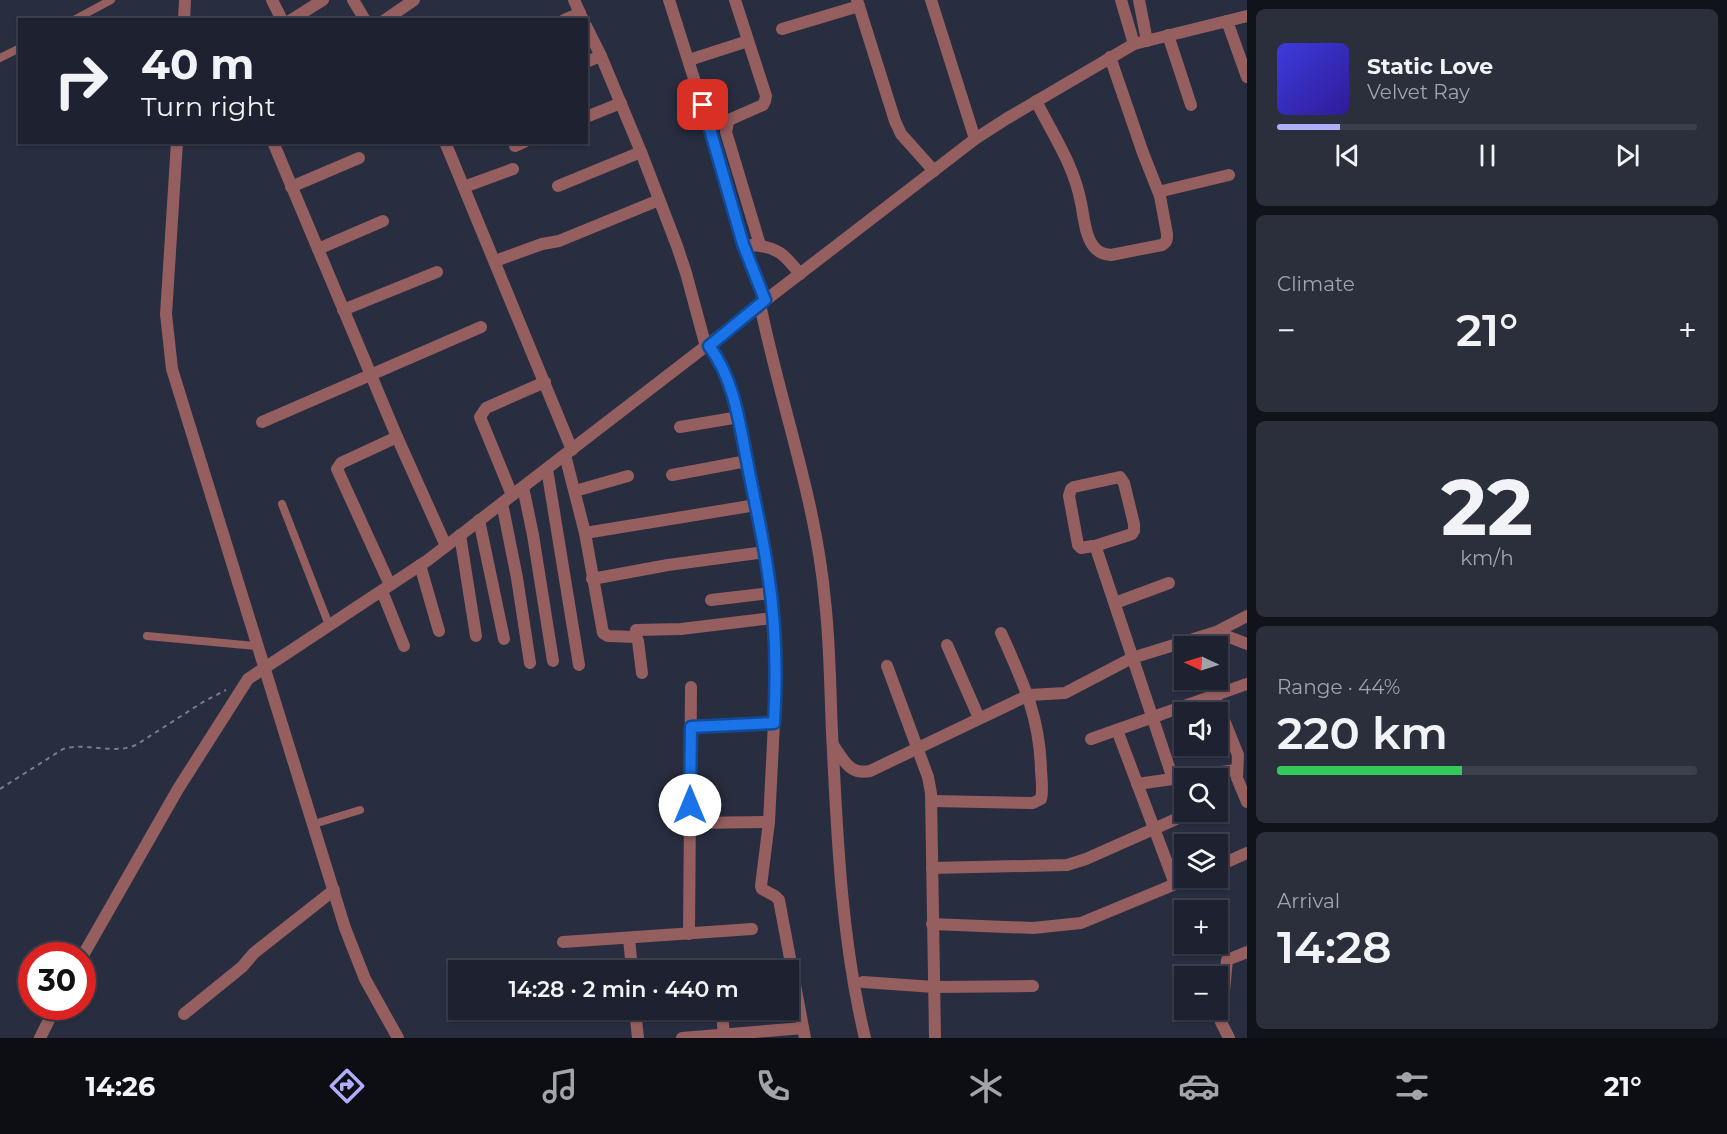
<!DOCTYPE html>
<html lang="en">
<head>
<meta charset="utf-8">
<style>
	:root { --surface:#1e2230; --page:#2b2f3c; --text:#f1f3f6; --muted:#a1a4ab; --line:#3c3f4c; --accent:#b0aefa }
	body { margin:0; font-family:Montserrat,sans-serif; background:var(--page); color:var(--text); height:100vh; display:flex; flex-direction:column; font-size:22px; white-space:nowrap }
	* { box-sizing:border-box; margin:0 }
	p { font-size:20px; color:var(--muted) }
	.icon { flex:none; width:33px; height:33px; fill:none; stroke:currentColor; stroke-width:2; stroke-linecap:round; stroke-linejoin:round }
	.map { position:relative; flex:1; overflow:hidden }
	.side { display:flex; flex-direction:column; gap:9px; padding:9px; background:#10131a; width:480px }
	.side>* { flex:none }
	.hud { position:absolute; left:18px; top:18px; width:570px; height:126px; border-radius:0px; box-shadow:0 2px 4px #0004,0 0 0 2px var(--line); background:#1e2230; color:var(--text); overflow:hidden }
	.needle { width:39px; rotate:274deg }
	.tools { position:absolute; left:1174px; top:636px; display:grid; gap:12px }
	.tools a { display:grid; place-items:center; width:54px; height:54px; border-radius:0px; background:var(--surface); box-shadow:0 2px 4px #0004,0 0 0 2px var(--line); font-size:30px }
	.speed { position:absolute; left:18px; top:942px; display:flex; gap:12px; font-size:30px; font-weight:700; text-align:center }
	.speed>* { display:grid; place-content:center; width:78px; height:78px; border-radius:50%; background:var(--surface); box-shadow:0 2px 4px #0004,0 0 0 2px var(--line); line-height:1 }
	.speed .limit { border:9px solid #d22; background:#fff; color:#111 }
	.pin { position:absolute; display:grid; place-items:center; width:51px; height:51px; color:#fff; margin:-26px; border-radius:12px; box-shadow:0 3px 9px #0006 }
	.me { position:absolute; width:66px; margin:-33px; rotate:0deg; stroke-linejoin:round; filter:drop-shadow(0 0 4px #0008) }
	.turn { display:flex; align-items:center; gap:21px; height:126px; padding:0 24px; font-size:27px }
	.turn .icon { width:78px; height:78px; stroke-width:2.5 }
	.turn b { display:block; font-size:42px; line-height:51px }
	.big { font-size:45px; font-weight:600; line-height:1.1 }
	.side .card { flex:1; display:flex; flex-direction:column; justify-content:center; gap:9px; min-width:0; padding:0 21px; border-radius:9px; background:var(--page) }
	.side .dial { align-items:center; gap:0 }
	.dial b { font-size:78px; line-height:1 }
	.song { display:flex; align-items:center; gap:18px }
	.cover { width:72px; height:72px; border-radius:9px; background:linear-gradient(135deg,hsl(240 70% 55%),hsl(250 70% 35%)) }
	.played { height:6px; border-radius:3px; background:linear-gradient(90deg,var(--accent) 15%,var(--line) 15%) }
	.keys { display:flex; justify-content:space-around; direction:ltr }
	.heat { display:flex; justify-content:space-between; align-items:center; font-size:33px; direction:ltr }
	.charge { height:9px; border-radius:4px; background:linear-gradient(90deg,#34c759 44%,var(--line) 0) }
	.trip { position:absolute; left:448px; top:960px; width:351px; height:60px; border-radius:0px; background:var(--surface); box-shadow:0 2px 4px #0004,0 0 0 2px var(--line); font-weight:600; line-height:60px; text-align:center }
	.menu { display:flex; height:96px; justify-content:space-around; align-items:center; background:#0c0e13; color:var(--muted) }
	.menu .icon { width:42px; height:42px }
	.menu .on { color:var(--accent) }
	.menu b { font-size:27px; color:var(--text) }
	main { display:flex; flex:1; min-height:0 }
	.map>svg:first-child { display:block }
</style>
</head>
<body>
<main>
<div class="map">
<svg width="1247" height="1038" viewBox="0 0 1247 1038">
	<rect width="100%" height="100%" fill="#282d40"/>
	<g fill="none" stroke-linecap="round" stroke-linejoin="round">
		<path stroke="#787d8d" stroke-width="2" stroke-dasharray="4.5 4.5" stroke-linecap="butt" d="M0,789L63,749C88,742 112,755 136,745L203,702L226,690"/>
		<g stroke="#955e5f" stroke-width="8">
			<polyline points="74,20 111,0"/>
			<polyline points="0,58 20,48"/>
			<polyline points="282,504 329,625"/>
			<polyline points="147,636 257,646"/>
			<polyline points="314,824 360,810"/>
		</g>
		<g stroke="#955e5f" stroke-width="12">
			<polyline points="272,0 282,20"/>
			<polyline points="353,0 365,20"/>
			<polyline points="574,0 583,20"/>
			<polyline points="669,0 724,173 743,244 765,300"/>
			<polyline points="735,0 766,96 765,101 763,105 731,119 728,122 726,132 760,245"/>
			<polyline points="857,0 895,121 901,134 934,171"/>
			<polyline points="931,0 975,139"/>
			<polyline points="1121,0 1134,44"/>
			<polyline points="1139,0 1147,41"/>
			<polyline points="184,20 185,0"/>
			<polyline points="291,20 323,0"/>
			<polyline points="385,20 414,0"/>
			<polyline points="564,20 580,13"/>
			<polyline points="1227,21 1247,77"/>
			<polyline points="586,26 601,56 641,152 677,246 686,273 706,347"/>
			<polyline points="782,29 859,6"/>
			<polyline points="1168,35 1191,105"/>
			<polyline points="1110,57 1143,153 1160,196"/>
			<polyline points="689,60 748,41"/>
			<polyline points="586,62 601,56"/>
			<path d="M1036,101C1053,135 1074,165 1081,203C1084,217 1085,236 1094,247C1099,253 1104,254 1111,255L1162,245C1167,242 1167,240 1167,234L1160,196L1162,191L1229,175"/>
			<polyline points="586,117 621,103"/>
			<polyline points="177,142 166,314 172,369 345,928 365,979 398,1038"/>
			<polyline points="273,142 397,437 446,546"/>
			<polyline points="445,142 572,450"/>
			<polyline points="515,146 524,142"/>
			<polyline points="558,186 641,152"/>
			<polyline points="291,187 359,158"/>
			<polyline points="464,187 513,169"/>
			<path d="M752,245C778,247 784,254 800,274"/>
			<polyline points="318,249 383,221"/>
			<polyline points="495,261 542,244 559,241 659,200"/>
			<path d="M760,304C780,403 816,499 825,601C830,644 830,688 832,732C837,834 841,938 865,1038"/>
			<polyline points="343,310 437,272"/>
			<polyline points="709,346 726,376 739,417 761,526 771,593 776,667 775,703 769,822 761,886 762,889 775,896 779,900 805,1038"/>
			<polyline points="262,422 481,327"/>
			<polyline points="680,427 739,417"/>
			<polyline points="565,455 585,533 603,633 608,636 636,637 638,641 642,673"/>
			<polyline points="547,469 579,665"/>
			<polyline points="672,475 747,461"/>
			<polyline points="523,487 533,535 553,661"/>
			<polyline points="575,491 628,476"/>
			<polyline points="512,495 480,417 486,408 545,382"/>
			<polyline points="502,503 517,578 530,663"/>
			<polyline points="479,520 504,639"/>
			<polyline points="585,533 756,505"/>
			<polyline points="460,535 476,636"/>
			<polyline points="1095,546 1132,534 1134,531 1134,524 1124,483 1120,477 1074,487 1071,489 1069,496 1078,545 1081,548 1093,546 1096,548 1173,779"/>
			<polyline points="420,565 439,631"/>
			<polyline points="592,579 668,565 765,552"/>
			<polyline points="390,585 337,469 341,463 397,437"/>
			<polyline points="382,591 404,646"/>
			<polyline points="711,600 771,593"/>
			<polyline points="1115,603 1169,583"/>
			<polyline points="636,630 681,629 773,618"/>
			<polyline points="1216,632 1247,644"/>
			<polyline points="947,645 979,718"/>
			<polyline points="887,666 928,777 931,793 935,1038"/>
			<polyline points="1214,695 1238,755 1237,778 1247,802"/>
			<polyline points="691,727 774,724"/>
			<polyline points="1117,730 1175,884"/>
			<polyline points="1091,739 1247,684"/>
			<path d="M833,745C844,760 849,775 870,771L1029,695L1065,693L1132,658L1216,632L1247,616"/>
			<polyline points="1137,784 1236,770"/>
			<path d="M932,801L1033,803L1041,799C1043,791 1042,781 1041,771C1040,717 1023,682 1001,633"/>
			<polyline points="690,823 769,822"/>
			<polyline points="1218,866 1247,853"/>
			<polyline points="932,868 1067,865 1086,859 1192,812"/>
			<polyline points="932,924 1033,928 1081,923 1190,878"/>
			<polyline points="689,934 691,687"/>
			<polyline points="629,938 632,970"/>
			<polyline points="563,942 752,929"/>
			<polyline points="82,957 178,789 248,679 428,560 975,139 1006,119 1134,44 1247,16"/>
			<polyline points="863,982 934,987 1033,986"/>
			<polyline points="635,1010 638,1038"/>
			<polyline points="722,1010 724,1038"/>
			<polyline points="184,1014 242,967 254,953 334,890"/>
			<polyline points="40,1038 56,1006"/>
			<polyline points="682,1038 803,1028"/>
			<polyline points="1229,1038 1221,1022 1227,960 1247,952"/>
		</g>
	</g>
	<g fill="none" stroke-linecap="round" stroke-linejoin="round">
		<defs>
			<path id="route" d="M690,805L691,727L774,723C777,674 776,623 768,573C763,536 754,499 747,461C739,421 734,379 709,346L765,300L743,244L703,105"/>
		</defs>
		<use href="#route" stroke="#114b97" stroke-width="15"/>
		<use href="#route" stroke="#1a73e8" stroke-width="10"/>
	</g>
</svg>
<div class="tools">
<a><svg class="needle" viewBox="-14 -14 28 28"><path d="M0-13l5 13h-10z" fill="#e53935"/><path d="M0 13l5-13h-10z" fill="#a1a4ab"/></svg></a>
<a><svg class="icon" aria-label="sound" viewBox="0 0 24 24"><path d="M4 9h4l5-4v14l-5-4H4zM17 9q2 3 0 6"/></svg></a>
<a><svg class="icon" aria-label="search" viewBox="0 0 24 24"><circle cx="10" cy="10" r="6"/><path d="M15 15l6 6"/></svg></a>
<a><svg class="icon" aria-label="layers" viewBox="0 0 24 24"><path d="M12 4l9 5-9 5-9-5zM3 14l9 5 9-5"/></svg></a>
<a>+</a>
<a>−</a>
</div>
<div class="speed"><div class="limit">30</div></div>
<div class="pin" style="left:703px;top:105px;background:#d93025"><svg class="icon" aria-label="arrive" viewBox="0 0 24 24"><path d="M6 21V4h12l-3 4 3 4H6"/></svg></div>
<svg class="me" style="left:690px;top:805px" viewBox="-20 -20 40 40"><circle r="19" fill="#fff"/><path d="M0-13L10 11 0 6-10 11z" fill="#1a73e8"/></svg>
<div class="trip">14:28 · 2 min · 440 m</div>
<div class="hud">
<div class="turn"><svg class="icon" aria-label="right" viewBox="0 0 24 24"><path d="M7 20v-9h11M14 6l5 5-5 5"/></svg><div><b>40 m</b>Turn right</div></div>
</div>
</div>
<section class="side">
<div class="card">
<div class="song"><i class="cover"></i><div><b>Static Love</b><p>Velvet Ray</p></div></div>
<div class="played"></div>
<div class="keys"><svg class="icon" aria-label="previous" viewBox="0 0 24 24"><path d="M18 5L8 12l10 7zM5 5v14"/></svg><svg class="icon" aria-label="pause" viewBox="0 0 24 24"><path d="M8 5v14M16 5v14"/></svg><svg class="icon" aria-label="next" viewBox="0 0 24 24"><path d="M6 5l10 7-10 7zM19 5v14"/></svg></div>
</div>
<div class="card"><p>Climate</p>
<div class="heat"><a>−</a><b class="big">21°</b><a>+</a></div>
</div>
<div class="card dial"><b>22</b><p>km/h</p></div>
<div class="card"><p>Range · 44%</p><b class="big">220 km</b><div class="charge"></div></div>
<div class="card"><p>Arrival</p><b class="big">14:28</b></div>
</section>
</main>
<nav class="menu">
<b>14:26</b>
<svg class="icon on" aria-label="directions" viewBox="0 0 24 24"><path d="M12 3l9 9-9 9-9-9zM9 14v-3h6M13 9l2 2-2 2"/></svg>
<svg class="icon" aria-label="music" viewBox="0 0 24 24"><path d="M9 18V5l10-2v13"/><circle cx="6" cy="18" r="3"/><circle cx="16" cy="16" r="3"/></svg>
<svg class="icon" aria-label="phone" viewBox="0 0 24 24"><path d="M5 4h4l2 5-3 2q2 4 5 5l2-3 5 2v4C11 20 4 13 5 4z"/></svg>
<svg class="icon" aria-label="climate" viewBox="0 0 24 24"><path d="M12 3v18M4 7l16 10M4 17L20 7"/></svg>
<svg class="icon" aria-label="car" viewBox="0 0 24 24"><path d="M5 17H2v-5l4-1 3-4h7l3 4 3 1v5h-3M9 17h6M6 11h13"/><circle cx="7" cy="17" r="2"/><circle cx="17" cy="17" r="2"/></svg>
<svg class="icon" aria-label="filters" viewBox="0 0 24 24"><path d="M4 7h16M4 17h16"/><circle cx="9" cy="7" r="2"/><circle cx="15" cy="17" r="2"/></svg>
<b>21°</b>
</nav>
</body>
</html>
